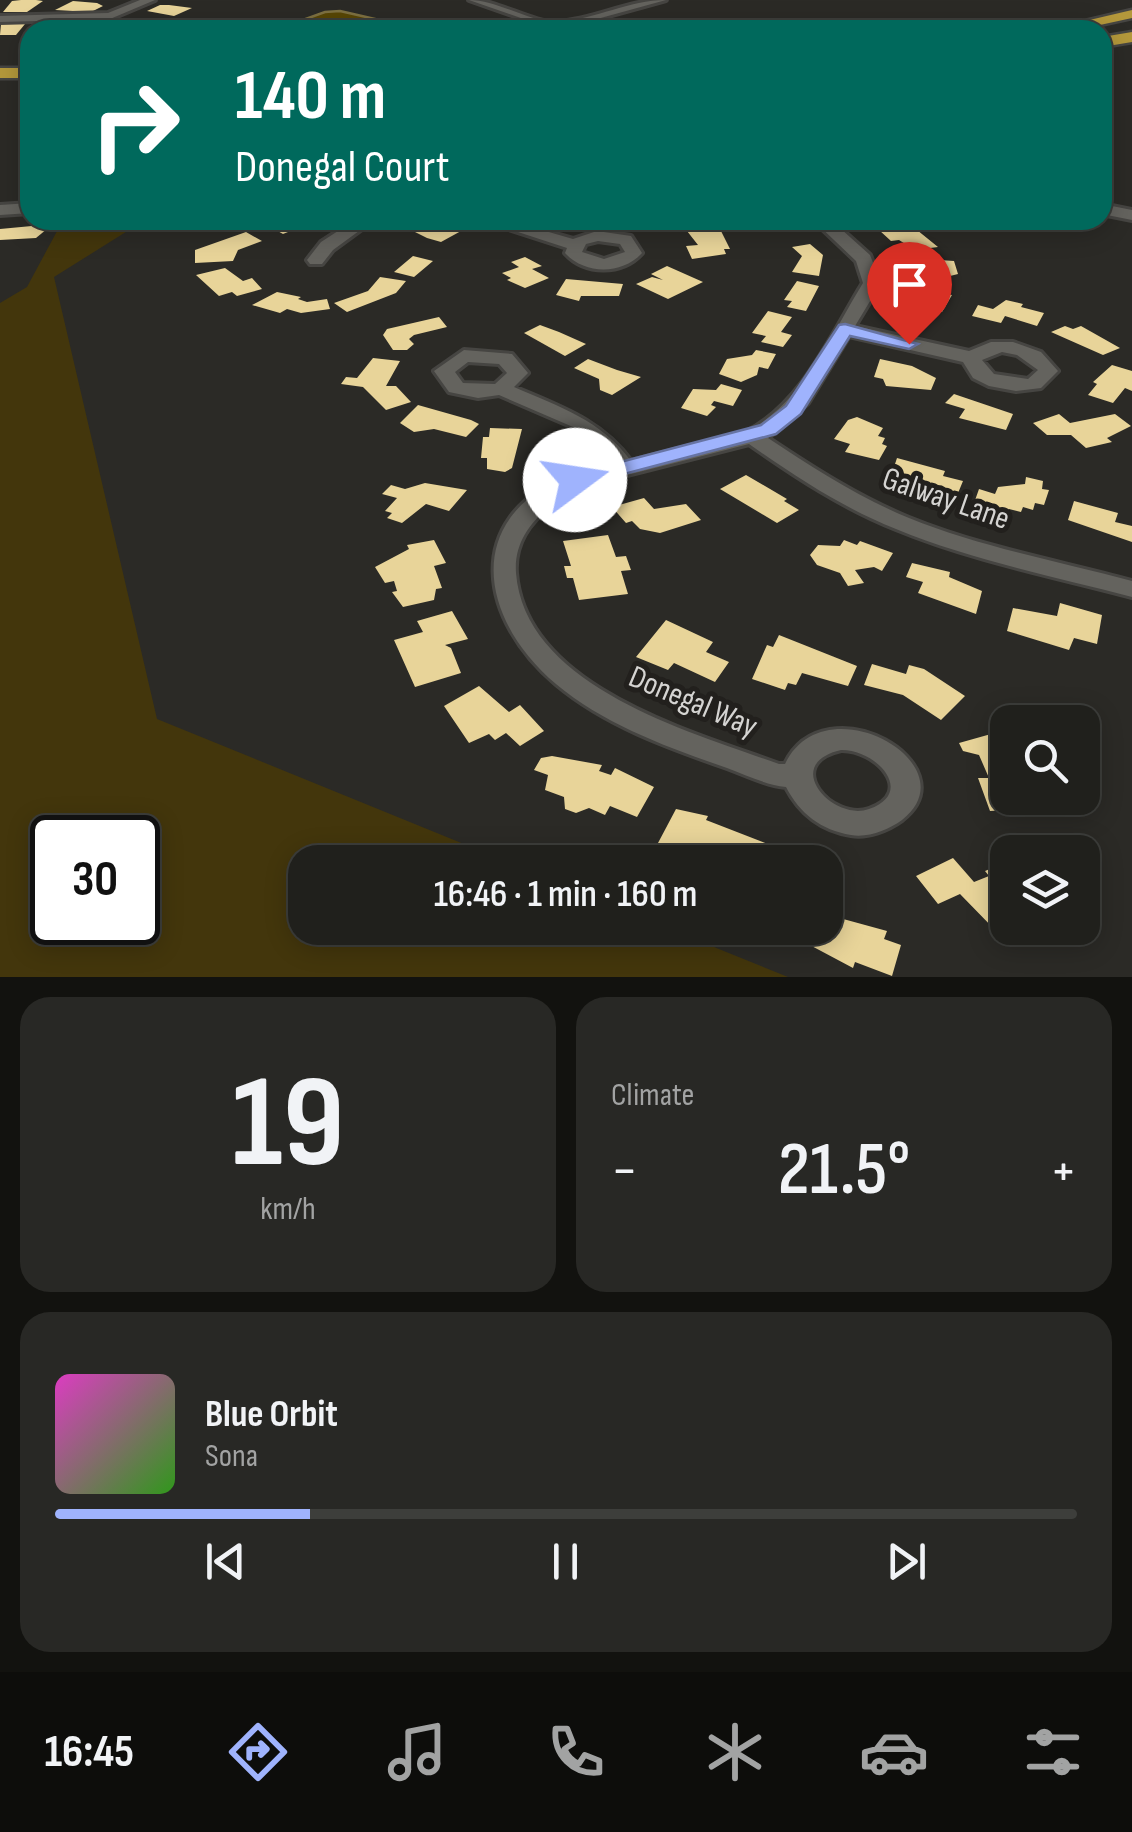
<!DOCTYPE html>
<html lang="en">
<head>
<meta charset="utf-8">
<style>
	:root { --surface:#20201c; --page:#282825; --text:#f1f3f6; --muted:#a2a3a3; --line:#3d3e3b; --accent:#9fb3fd }
	body { margin:0; font-family:"Sofia Sans Condensed",sans-serif; background:var(--page); color:var(--text); height:100vh; display:flex; flex-direction:column; font-size:38px; white-space:nowrap }
	* { box-sizing:border-box; margin:0 }
	p { font-size:32px; color:var(--muted) }
	.icon { flex:none; width:55px; height:55px; fill:none; stroke:currentColor; stroke-width:2; stroke-linecap:round; stroke-linejoin:round }
	.map { position:relative; height:977px; overflow:hidden }
	.details { display:flex; flex-direction:column; gap:20px; padding:20px; background:#12120f; flex:1 }
	.details>* { flex:none }
	.top-card { position:absolute; left:20px; top:20px; width:1092px; height:210px; border-radius:30px; box-shadow:0 5px 25px #0003,0 0 0 2px var(--line); background:#00695c; color:#fff; overflow:hidden }
	.controls { position:absolute; left:990px; top:705px; display:grid; gap:20px }
	.controls a { display:grid; place-items:center; width:110px; height:110px; border-radius:20px; background:var(--surface); box-shadow:0 5px 25px #0003,0 0 0 2px var(--line); font-size:50px }
	.speed { position:absolute; left:30px; top:815px; display:flex; gap:20px; font-size:50px; font-weight:700; text-align:center }
	.speed>* { display:grid; place-content:center; width:130px; height:130px; border-radius:50%; background:var(--surface); box-shadow:0 5px 25px #0003,0 0 0 2px var(--line); line-height:1 }
	.speed .limit { border:5px solid #111; border-radius:15px; background:#fff; color:#111 }
	.pin { position:absolute; display:grid; place-items:center; width:85px; height:85px; color:#fff; margin:-102px -42px; border-radius:50% 50% 50% 0; rotate:-45deg; box-shadow:0 0 10px #0007 }
	.pin .icon { rotate:45deg }
	.me { position:absolute; width:110px; margin:-55px; rotate:76deg; stroke-linejoin:round; filter:drop-shadow(0 0 8px #0008) }
	.turn { display:flex; align-items:center; gap:35px; height:210px; padding:0 50px; font-size:45px }
	.turn .icon { width:130px; height:130px; stroke-width:2.5 }
	.turn b { display:block; font-size:70px; line-height:85px }
	.big { font-size:75px; font-weight:600; line-height:1.1 }
	.details .widget { flex:1; display:flex; flex-direction:column; justify-content:center; gap:15px; min-width:0; padding:0 35px; border-radius:30px; background:var(--page) }
	.details .dial { align-items:center; gap:0 }
	.dial b { font-size:130px; line-height:1 }
	.song { display:flex; align-items:center; gap:30px }
	.cover { width:120px; height:120px; border-radius:15px; background:linear-gradient(135deg,hsl(310 70% 55%),hsl(110 70% 35%)) }
	.played { height:10px; border-radius:5px; background:linear-gradient(90deg,var(--accent) 25%,var(--line) 25%) }
	.keys { display:flex; justify-content:space-around; direction:ltr }
	.heat { display:flex; justify-content:space-between; align-items:center; font-size:55px; direction:ltr }
	.details .tiles { flex:1; display:grid; gap:20px; grid-template-columns:1fr 1fr }
	.widget:last-child { grid-column:span 2 }
	.trip { position:absolute; left:288px; top:845px; width:555px; height:100px; border-radius:30px; background:var(--surface); box-shadow:0 5px 25px #0003,0 0 0 2px var(--line); font-weight:600; line-height:100px; text-align:center }
	.menu { display:flex; height:160px; justify-content:space-around; align-items:center; background:#0d0d0b; color:var(--muted) }
	.menu .icon { width:70px; height:70px }
	.menu .selected { color:var(--accent) }
	.menu b { font-size:45px; color:var(--text) }
	.map>svg:first-child { display:block }
</style>
</head>
<body>
<div class="map">
<svg width="1132" height="977" viewBox="0 0 1132 977">
	<rect width="100%" height="100%" fill="#2b2a26"/>
	<path fill="#43360c" fill-rule="evenodd" d="M63,220H145L54,277L157,719L508,862H305V928H667L788,977H0V303L27,287ZM52,838H138V922H52Z"/>
	<polygon fill="#584605" stroke="#7e7142" stroke-width="2.5" points="340,11 423,30 275,30 325,12"/>
	<g fill="#e8d499">
		<polygon points="21,0 36,0 43,1 27,12 3,12 12,1"/>
		<polygon points="73,1 97,3 103,6 91,12 55,10"/>
		<polygon points="160,5 169,5 192,8 174,16 147,11"/>
		<polygon points="132,18 152,26 117,30 110,25"/>
		<polygon points="25,24 16,35 0,35 1,24"/>
		<polygon points="258,220 318,220 283,234"/>
		<polygon points="416,220 429,220 461,231 441,242 427,238 403,226"/>
		<polygon points="53,224 36,238 0,240 0,229"/>
		<polygon points="897,228 901,232 917,230 938,247 915,250 899,240 891,241 879,230"/>
		<polygon points="720,229 730,249 724,249 726,254 692,259 686,246 698,245 687,231"/>
		<polygon points="246,232 262,241 238,250 233,261 195,263 195,250"/>
		<polygon points="810,244 823,255 819,276 792,272 802,256 792,247"/>
		<polygon points="413,256 433,261 414,277 394,272"/>
		<polygon points="525,257 542,266 532,269 549,278 525,288 507,280 511,278 502,273 519,267 511,262"/>
		<polygon points="939,260 954,261 958,274 938,279 939,285 921,284 917,271 927,272 925,267 940,264"/>
		<polygon points="667,266 703,282 668,299 636,284 652,277 663,280 651,274"/>
		<polygon points="225,268 243,281 252,278 262,289 237,296 232,292 219,296 196,275"/>
		<polygon points="380,277 406,281 396,293 347,312 334,303 368,291"/>
		<polygon points="566,279 623,284 619,296 581,296 579,301 556,295"/>
		<polygon points="797,281 819,286 806,311 787,307 792,301 784,300"/>
		<polygon points="925,290 952,295 942,312 932,310 928,317 907,312 915,299 922,301"/>
		<polygon points="277,292 301,297 298,299 307,302 327,299 330,309 301,313 287,309 280,313 252,305"/>
		<polygon points="1006,300 1023,304 1021,307 1044,313 1037,326 1005,316 1001,323 972,316 978,305 993,309"/>
		<polygon points="768,311 792,317 781,332 792,335 783,347 761,342 766,336 752,333"/>
		<polygon points="439,317 447,327 414,335 409,339 414,344 407,350 393,350 383,335 387,329"/>
		<polygon points="540,325 559,332 586,344 565,356 524,333"/>
		<polygon points="1065,326 1073,329 1081,326 1120,348 1103,355 1051,332"/>
		<polygon points="756,350 776,354 768,369 759,367 757,375 741,382 719,374 727,359 752,355"/>
		<polygon points="373,358 400,361 386,386 396,386 411,402 386,410 363,387 341,384 346,377 357,378"/>
		<polygon points="588,359 617,370 641,377 612,395 600,390 599,379 574,368"/>
		<polygon points="880,359 912,366 936,378 931,390 886,386 883,379 874,377"/>
		<polygon points="1112,365 1132,371 1132,391 1125,388 1113,403 1088,395 1097,384 1093,382"/>
		<polygon points="721,384 742,390 733,406 714,401 711,405 716,407 707,416 681,408 693,389 716,390"/>
		<polygon points="954,394 1013,414 1006,430 959,418 965,409 945,403"/>
		<polygon points="418,405 471,420 479,424 466,437 434,429 414,432 400,423"/>
		<polygon points="1059,414 1070,423 1115,414 1131,426 1107,438 1112,442 1086,448 1071,435 1047,435 1033,423"/>
		<polygon points="857,417 883,428 878,436 885,438 882,444 887,446 879,460 845,452 850,444 834,439 848,420"/>
		<polygon points="490,428 522,429 512,468 505,472 487,469 487,458 481,458 483,437 489,437"/>
		<polygon points="897,458 945,471 943,476 963,481 956,498 891,476"/>
		<polygon points="746,475 787,499 784,501 799,510 777,523 720,489"/>
		<polygon points="1026,477 1043,481 1042,489 1049,490 1044,505 1035,503 1033,510 1023,507 1021,512 1009,509 1008,516 973,506 979,489 995,494 998,487 1025,484"/>
		<polygon points="425,483 467,490 449,511 426,504 402,523 387,518 392,513 385,511 397,498 382,494 391,485 405,489"/>
		<polygon points="644,498 654,509 686,504 701,520 660,533 640,529 632,521 626,523 612,507"/>
		<polygon points="1074,501 1118,513 1115,522 1132,526 1132,542 1068,520"/>
		<polygon points="608,535 616,557 626,556 631,570 621,571 628,594 579,600 573,578 567,578 564,566 571,566 563,541"/>
		<polygon points="434,540 446,563 434,566 442,588 436,589 434,600 403,607 392,592 397,591 394,581 385,583 375,567 409,549 407,545"/>
		<polygon points="844,540 857,545 860,541 893,553 882,571 874,567 855,570 864,583 848,586 840,573 817,565 810,555 818,545 840,546"/>
		<polygon points="912,563 950,572 949,577 982,591 976,614 918,593 923,582 906,577"/>
		<polygon points="1060,603 1102,615 1097,644 1074,638 1069,650 1007,631 1013,608 1057,616"/>
		<polygon points="452,611 468,639 445,645 451,648 461,673 415,687 394,640 423,632 417,621"/>
		<polygon points="666,620 713,642 706,652 729,662 715,682 674,663 668,670 636,657"/>
		<polygon points="779,635 857,666 848,686 802,673 796,685 788,683 785,690 752,679 767,645 773,647"/>
		<polygon points="872,664 906,674 909,665 924,669 965,696 941,720 903,695 864,685"/>
		<polygon points="479,686 509,712 520,705 544,731 520,746 506,733 495,740 489,734 469,743 444,706"/>
		<polygon points="1008,728 1008,798 1046,798 1051,808 990,811 978,778 989,778 979,755 963,751 959,743 991,734 989,729"/>
		<polygon points="552,756 602,765 599,771 611,775 615,768 654,787 637,817 610,806 605,815 589,808 576,813 565,809 564,797 545,790 548,775 534,770 541,758"/>
		<polygon points="676,809 708,816 706,820 778,848 772,862 732,862 715,856 708,862 658,843"/>
		<polygon points="1006,852 1008,928 997,932 960,894 938,904 916,876 953,858 974,882 989,876 985,871 997,866 990,858"/>
		<polygon points="825,871 837,876 826,908 825,908"/>
		<polygon points="825,914 887,931 884,939 901,945 892,976 855,962 853,968 806,943 790,947 775,935 777,928 825,928"/>
	</g>
	<g fill="none" stroke-linecap="round" stroke-linejoin="round">
		<defs>
			<g id="minor">
				<polygon points="140,0 155,0 110,19 0,22 0,16 108,13"/>
				<path d="M469,0C499,0 532,24 559,22C596,19 629,0 666,0L568,27L573,30H555Z"/>
				<polygon points="30,203 30,213 0,215 0,205"/>
				<polygon points="1102,204 1132,210 1132,220 1102,214"/>
				<polygon points="355,220 374,220 333,250 322,264 310,264 307,260 321,242"/>
				<path d="M481,220H507L573,239L597,231L631,236L642,253C622,275 585,275 565,253L567,248ZM598,241L620,244L625,252L604,259L582,252L586,244Z"/>
				<path d="M813,220H831L870,255L881,283L855,326L969,351L991,342H1013L1041,352L1058,371L1041,388L1016,391L989,386L973,378L963,362L849,336L808,403L768,438C813,468 858,497 909,518C980,547 1058,561 1132,581V597C1053,576 971,560 896,529C843,508 796,477 749,444C710,454 671,464 631,474C615,478 595,480 580,488C546,505 513,532 516,573C525,687 691,732 779,764H785C825,681 972,765 902,820C888,830 868,838 851,835C821,830 800,814 786,787C766,785 746,775 727,768C667,747 605,725 556,684C481,621 461,520 567,476C581,471 597,469 612,465L598,447L573,427L499,395L478,398L449,392L434,371L464,350L512,354L528,373L514,387C560,407 601,420 631,461L746,432C802,404 831,335 863,283L856,261ZM1002,352L1017,355L1038,370L1028,379L994,374L982,360ZM468,362L499,364L507,373L495,384L463,383L455,372ZM841,750C875,749 917,792 869,809C833,822 780,764 841,750Z"/>
			</g>
			<g id="highway">
				<polygon points="1132,10 1132,18 1077,30 1047,30"/>
				<polygon points="1132,32 1132,42 1102,47 1102,37"/>
				<rect x="0" y="68" width="30" height="10"/>
			</g>
		</defs>
		<use href="#minor" stroke="#464542" stroke-width="6"/>
		<use href="#highway" stroke="#464542" stroke-width="5"/>
		<use href="#minor" fill="#64635e" fill-rule="evenodd"/>
		<use href="#highway" fill="#b4983b" fill-rule="evenodd"/>
	</g>
	<polygon fill="#9fb3fd" stroke="#6774a4" stroke-width="2.5" points="845,324 918,344 909,349 850,336 801,414 776,434 575,487 564,480 567,476 761,425 786,406 839,325"/>
	<g text-anchor="middle" dominant-baseline="central" stroke-width="10" stroke-linejoin="round" paint-order="stroke">
		<g font-size="32" fill="#d5d4d2" stroke="#22201d">
			<text transform="translate(946 499) rotate(19)">Galway Lane</text>
			<text transform="translate(693 702) rotate(23)">Donegal Way</text>
		</g>
	</g>
</svg>
<div class="controls">
<a><svg class="icon" aria-label="search" viewBox="0 0 24 24"><circle cx="10" cy="10" r="6"/><path d="M15 15l6 6"/></svg></a>
<a><svg class="icon" aria-label="layers" viewBox="0 0 24 24"><path d="M12 4l9 5-9 5-9-5zM3 14l9 5 9-5"/></svg></a>
</div>
<div class="speed"><div class="limit">30</div></div>
<div class="pin" style="left:909px;top:344px;background:#d93025"><svg class="icon" aria-label="arrive" viewBox="0 0 24 24"><path d="M6 21V4h12l-3 4 3 4H6"/></svg></div>
<svg class="me" style="left:575px;top:480px" viewBox="-20 -20 40 40"><circle r="19" fill="#fff"/><path d="M0-13L10 11 0 6-10 11z" fill="#9fb3fd"/></svg>
<div class="trip">16:46 · 1 min · 160 m</div>
<div class="top-card">
<div class="turn"><svg class="icon" aria-label="right" viewBox="0 0 24 24"><path d="M7 20v-9h11M14 6l5 5-5 5"/></svg><div><b>140 m</b>Donegal Court</div></div>
</div>
</div>
<section class="details">
<div class="tiles">
<div class="widget dial"><b>19</b><p>km/h</p></div>
<div class="widget"><p>Climate</p>
<div class="heat"><a>−</a><b class="big">21.5°</b><a>+</a></div>
</div>
<div class="widget">
<div class="song"><i class="cover"></i><div><b>Blue Orbit</b><p>Sona</p></div></div>
<div class="played"></div>
<div class="keys"><svg class="icon" aria-label="previous" viewBox="0 0 24 24"><path d="M18 5L8 12l10 7zM5 5v14"/></svg><svg class="icon" aria-label="pause" viewBox="0 0 24 24"><path d="M8 5v14M16 5v14"/></svg><svg class="icon" aria-label="next" viewBox="0 0 24 24"><path d="M6 5l10 7-10 7zM19 5v14"/></svg></div>
</div>
</div>
</section>
<nav class="menu">
<b>16:45</b>
<svg class="icon selected" aria-label="directions" viewBox="0 0 24 24"><path d="M12 3l9 9-9 9-9-9zM9 14v-3h6M13 9l2 2-2 2"/></svg>
<svg class="icon" aria-label="music" viewBox="0 0 24 24"><path d="M9 18V5l10-2v13"/><circle cx="6" cy="18" r="3"/><circle cx="16" cy="16" r="3"/></svg>
<svg class="icon" aria-label="phone" viewBox="0 0 24 24"><path d="M5 4h4l2 5-3 2q2 4 5 5l2-3 5 2v4C11 20 4 13 5 4z"/></svg>
<svg class="icon" aria-label="climate" viewBox="0 0 24 24"><path d="M12 3v18M4 7l16 10M4 17L20 7"/></svg>
<svg class="icon" aria-label="car" viewBox="0 0 24 24"><path d="M5 17H2v-5l4-1 3-4h7l3 4 3 1v5h-3M9 17h6M6 11h13"/><circle cx="7" cy="17" r="2"/><circle cx="17" cy="17" r="2"/></svg>
<svg class="icon" aria-label="filters" viewBox="0 0 24 24"><path d="M4 7h16M4 17h16"/><circle cx="9" cy="7" r="2"/><circle cx="15" cy="17" r="2"/></svg>
</nav>
</body>
</html>
